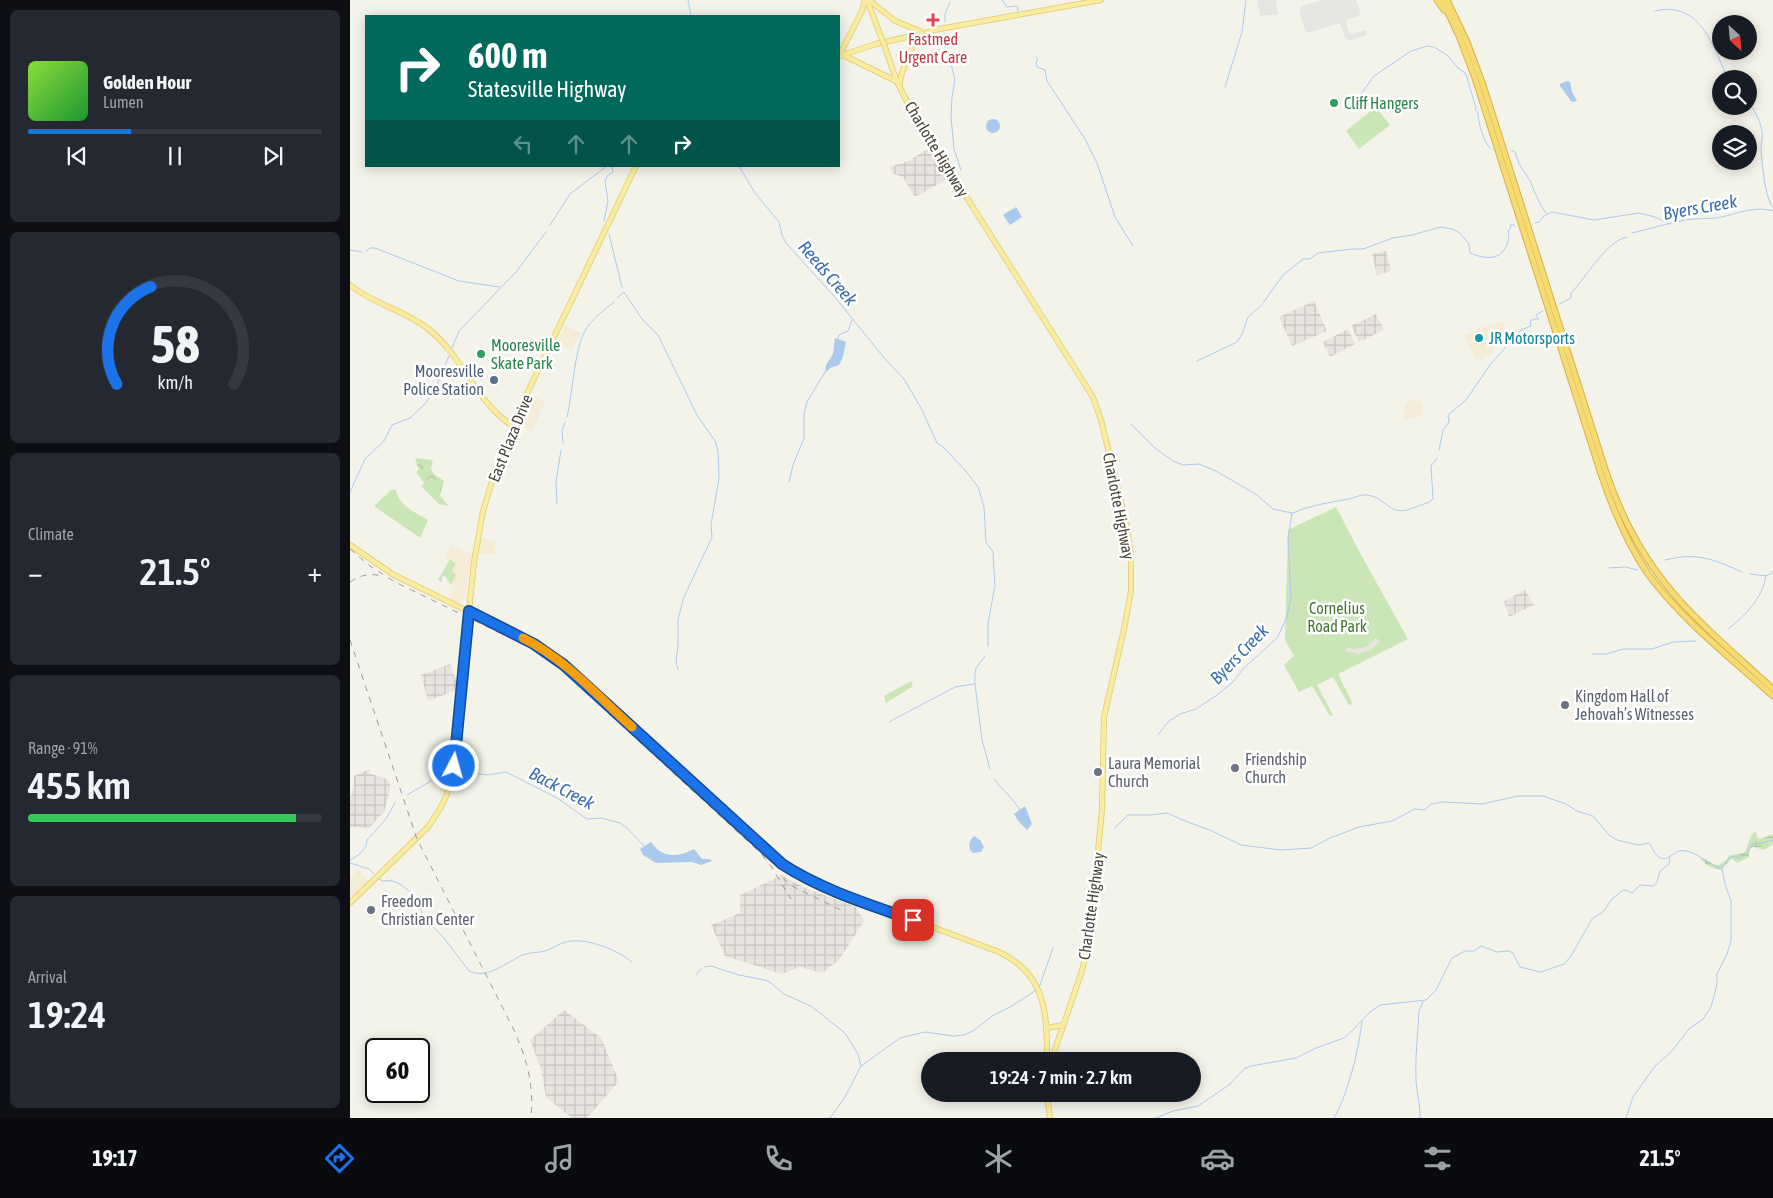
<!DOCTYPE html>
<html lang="en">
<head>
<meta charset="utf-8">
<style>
	:root { --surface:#171b24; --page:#242831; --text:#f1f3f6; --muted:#9ea1a6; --line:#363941; --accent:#1a73e8 }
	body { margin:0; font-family:"Asap Condensed",sans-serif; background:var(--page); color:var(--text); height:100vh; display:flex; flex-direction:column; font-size:19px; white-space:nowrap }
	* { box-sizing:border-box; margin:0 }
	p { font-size:16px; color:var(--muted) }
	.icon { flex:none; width:28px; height:28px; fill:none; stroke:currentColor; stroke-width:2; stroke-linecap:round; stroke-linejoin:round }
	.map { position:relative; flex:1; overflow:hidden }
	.side { display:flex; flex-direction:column; gap:10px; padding:10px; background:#0d0f14; width:350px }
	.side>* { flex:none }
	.top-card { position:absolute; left:15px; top:15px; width:475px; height:152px; border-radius:0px; box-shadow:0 2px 12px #0003; background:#00695c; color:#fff; overflow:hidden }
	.needle { width:32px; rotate:154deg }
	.controls { position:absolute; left:1362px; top:15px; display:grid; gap:10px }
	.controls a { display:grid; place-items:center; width:45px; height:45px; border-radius:50%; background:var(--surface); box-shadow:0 2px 12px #0003; font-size:25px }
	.speed { position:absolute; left:15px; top:1038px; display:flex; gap:10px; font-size:25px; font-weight:700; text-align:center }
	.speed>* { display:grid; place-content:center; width:65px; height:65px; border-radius:50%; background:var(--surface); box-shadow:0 2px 12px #0003; line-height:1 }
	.speed .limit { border:2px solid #111; border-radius:8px; background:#fff; color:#111 }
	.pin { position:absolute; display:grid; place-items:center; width:42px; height:42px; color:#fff; margin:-21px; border-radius:10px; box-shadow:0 2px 8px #0006 }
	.me { position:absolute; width:55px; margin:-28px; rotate:6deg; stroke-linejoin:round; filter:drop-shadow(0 0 4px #0008) }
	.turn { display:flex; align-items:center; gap:18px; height:105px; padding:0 20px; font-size:22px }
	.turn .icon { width:65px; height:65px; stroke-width:2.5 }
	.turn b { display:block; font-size:35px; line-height:42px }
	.lanes { display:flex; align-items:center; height:48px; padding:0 20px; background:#0003; justify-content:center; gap:25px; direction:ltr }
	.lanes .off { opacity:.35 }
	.big { font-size:38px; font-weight:600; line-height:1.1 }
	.side .card { flex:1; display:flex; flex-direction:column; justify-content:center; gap:8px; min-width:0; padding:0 18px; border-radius:8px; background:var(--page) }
	.side .dial { align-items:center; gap:0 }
	.dial svg { height:130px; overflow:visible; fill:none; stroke:var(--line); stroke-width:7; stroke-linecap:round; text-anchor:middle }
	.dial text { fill:var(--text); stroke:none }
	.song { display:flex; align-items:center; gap:15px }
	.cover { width:60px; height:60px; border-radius:8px; background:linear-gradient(135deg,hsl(90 70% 55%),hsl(130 70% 35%)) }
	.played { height:5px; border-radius:2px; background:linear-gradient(90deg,var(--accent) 35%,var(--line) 35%) }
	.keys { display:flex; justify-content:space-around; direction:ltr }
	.heat { display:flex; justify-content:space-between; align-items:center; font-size:28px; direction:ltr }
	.charge { height:8px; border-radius:4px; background:linear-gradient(90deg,#34c759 91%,var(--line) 0) }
	.trip { position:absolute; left:571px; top:1052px; width:280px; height:50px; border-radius:25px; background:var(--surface); box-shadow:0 2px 12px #0003; font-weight:600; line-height:50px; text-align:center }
	.dock { display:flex; height:80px; justify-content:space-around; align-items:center; background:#090b0e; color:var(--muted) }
	.dock .icon { width:35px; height:35px }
	.dock .selected { color:var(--accent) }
	.dock b { font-size:22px; color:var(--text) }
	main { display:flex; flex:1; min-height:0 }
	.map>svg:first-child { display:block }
</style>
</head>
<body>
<main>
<section class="side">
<div class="card">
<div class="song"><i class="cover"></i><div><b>Golden Hour</b><p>Lumen</p></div></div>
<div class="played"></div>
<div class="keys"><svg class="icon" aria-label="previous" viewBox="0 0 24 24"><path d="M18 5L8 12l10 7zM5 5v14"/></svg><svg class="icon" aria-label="pause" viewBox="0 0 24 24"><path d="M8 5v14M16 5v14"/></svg><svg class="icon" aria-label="next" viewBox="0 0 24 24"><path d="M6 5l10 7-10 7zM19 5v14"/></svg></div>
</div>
<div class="card dial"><svg viewBox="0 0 100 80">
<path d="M14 69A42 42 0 1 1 86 69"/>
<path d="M14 69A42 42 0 0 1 35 9" stroke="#1a73e8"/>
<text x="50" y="56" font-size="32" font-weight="700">58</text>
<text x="50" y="72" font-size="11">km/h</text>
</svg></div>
<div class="card"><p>Climate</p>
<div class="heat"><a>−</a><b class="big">21.5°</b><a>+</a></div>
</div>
<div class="card"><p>Range · 91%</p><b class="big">455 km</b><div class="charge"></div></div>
<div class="card"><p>Arrival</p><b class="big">19:24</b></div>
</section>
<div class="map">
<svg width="1423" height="1118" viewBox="0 0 1423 1118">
	<defs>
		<pattern id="industrial-grid" width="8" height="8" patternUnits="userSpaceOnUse" patternTransform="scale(1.25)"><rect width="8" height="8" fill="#e7e4df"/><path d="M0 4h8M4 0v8" fill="none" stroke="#c8c5c0"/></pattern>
		<pattern id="forest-crowns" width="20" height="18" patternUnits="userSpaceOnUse" patternTransform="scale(1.25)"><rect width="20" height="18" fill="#cae6b6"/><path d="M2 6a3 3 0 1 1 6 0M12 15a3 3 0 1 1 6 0" fill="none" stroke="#afc69d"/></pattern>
		<pattern id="wetland-marsh" width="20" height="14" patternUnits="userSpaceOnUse" patternTransform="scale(1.25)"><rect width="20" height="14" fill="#cae6b6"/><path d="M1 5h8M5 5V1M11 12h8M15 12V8" fill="none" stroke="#afc69d"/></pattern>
	</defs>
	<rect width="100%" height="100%" fill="#f4f3ea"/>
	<g fill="#f4ecd7">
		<polygon points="1153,320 1156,329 1148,334 1149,340 1142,353 1133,360 1125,358 1114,335"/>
		<polygon points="215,325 231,333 222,350 207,343"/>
		<polygon points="181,395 195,402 183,431 168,425"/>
		<polygon points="1063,399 1072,402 1073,409 1070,416 1062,419 1053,418 1056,404"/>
		<polygon points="131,538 146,541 144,555 129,553"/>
		<polygon points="101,545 123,554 120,573 116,581 118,582 116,593 118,594 118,597 115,597 115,599 107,603 99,599 105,585 101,585 106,575 101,571 106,564 95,556"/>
		<polygon points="8,869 20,883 5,898 0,893 0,878"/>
	</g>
	<g fill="url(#industrial-grid)">
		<polygon points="581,147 600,177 569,195 564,196 553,177 542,173 540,167 558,161"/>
		<polygon points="1036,251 1041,271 1027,275 1022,254"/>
		<polygon points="964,301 977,331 942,346 929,317"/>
		<polygon points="1026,314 1034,330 1009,342 1001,326"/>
		<polygon points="998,329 1005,344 980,357 973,342"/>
		<polygon points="1175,590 1184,605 1159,617 1154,601"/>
		<polygon points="100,664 106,680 106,690 78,701 71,675"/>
		<polygon points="19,769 21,774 37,779 40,784 40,790 34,812 19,828 0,827 0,799 4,784 4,776"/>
		<polygon points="432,875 453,887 506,907 514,921 489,960 472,973 450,967 432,974 375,956 361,925 390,913 390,895"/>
		<polygon points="214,1010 251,1038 269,1081 237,1118 222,1118 196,1097 191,1069 180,1040"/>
	</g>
	<g fill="#cae6b6">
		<polygon points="1026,107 1040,125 1009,149 996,131"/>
		<path d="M41,490H46C48,505 66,513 78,520L70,538L24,506Z"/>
		<polygon points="986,507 1016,564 1058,639 988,674 1003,704 999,705 983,677 967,685 983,715 980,716 962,686 949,692 934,665 944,656 935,640 938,530"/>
		<polygon points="100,559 106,564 102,571 106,575 101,585 95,576 92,577 92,582 88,580"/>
		<polygon points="561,681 563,686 536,703 534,696"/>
	</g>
	<g fill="url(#forest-crowns)">
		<polygon points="65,458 83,460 81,468 84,474 94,481 90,496 99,506 89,504 71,486 74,483 66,472 69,470"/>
		<path d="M963,609L973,633L968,636C960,628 956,619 963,609Z"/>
	</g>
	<path fill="url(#wetland-marsh)" d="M1404,832H1406L1407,837L1410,839L1423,834V844L1414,850L1403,847L1400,849L1399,857L1387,863L1382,858L1372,869C1363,871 1355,864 1350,858C1357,858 1361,865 1369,865L1376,860L1380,855L1394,853C1399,847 1398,838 1404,832Z"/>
	<g fill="#e6e5e2">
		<polygon points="908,0 926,0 928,14 910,16 907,1"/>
		<polygon points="973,0 1006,0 1011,15 996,20 998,30 1000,34 1015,30 1017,35 999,41 995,37 990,23 957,33 956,32 949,11 952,6"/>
		<polygon points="1026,638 1030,641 1020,651 1019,650 1009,654 995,651 997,647 1005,649 1016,647"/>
	</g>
	<g fill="#abc9ed">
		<polygon points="1217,81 1220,82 1222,92 1227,101 1224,102 1221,101 1210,86 1210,84"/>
		<circle cx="643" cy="126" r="7"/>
		<polygon points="666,207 672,217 660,225 653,215"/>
		<polygon points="485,338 496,342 493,357 489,365 480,368 475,373 476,365 483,354"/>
		<polygon points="675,806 682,824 677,830 669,822 664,814"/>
		<path d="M624,836L630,840L634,847L631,852L623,853C617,849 619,840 624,836Z"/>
		<path d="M301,842C312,858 327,858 344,849L352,859H360L362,861L351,865L342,862L306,863L293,855L290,849Z"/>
	</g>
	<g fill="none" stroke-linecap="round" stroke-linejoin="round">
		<g stroke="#abc9ed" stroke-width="1">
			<polyline points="338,0 341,16"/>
			<polyline points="652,0 657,7 667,6 668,11"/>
			<path d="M1305,11C1351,0 1363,47 1378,79"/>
			<polyline points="595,22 595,14 600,2"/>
			<polyline points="594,34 605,80 602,97 601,117 604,149 611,170"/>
			<polyline points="686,57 688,59 686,62 687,67 695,70 697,81 735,139 747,163 765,217 783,246"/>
			<polyline points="875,87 892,32 896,0"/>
			<path d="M1006,101L1024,76L1061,51L1077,46L1084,47L1097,55L1107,67L1116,74L1126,108L1125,109L1128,113C1128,123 1134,143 1141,149"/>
			<path d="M1399,103C1404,110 1409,118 1411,127C1414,135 1411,142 1411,150C1412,162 1415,200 1423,207"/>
			<path d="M1161,150L1165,152C1167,157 1168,162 1171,167C1174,172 1179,178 1181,183C1186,194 1189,205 1197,214"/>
			<polyline points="389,166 405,193 429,222 432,235 436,243 484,296 535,359 554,379 571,408 587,443 593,447 615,470 628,487 634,507 636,542 643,552 644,570 645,585 638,624 638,646"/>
			<polyline points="254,221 258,201 255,182 257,176 263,172 262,166"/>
			<polyline points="1185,223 1189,222 1194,216 1202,212 1244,220 1289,213 1305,217 1320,224"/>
			<polyline points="200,225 220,194 257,166"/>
			<path d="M1282,233C1299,229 1315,224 1331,221C1343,218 1355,219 1366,218C1385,215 1404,205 1423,211"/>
			<polyline points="259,234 272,287"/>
			<polyline points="0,250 12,252"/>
			<polyline points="16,251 20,248 25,248 109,281 150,287"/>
			<polyline points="267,298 274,292 292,319 308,335 347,415 365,441 368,451 369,478 361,525 362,537 334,597 328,619 328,645 326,662 328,670"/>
			<path d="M913,303L933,275L953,259H960L968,253L1002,249H1013L1043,238L1062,235L1091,227L1102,229L1110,233L1119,244L1120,253C1133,258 1148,262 1156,247C1158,242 1160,236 1158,231L1161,228L1160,225L1162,224L1165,226"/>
			<path d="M1209,304L1221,298V293C1235,279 1256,241 1277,237"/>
			<polyline points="488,339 489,335 498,331 502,320"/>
			<polyline points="102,348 109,331 166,272 196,232"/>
			<polyline points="847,361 887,342 892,334 898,317 912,305"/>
			<path d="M217,417C223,392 224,349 236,329C243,318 254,310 264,302"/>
			<polyline points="781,424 806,449 823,461 833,465 849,464 866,471 907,495 923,509 942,513"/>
			<polyline points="213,443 212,431 215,422"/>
			<polyline points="1089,450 1093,430 1099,422 1098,415 1116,400 1140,365 1171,330 1181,326 1180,321 1184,319 1189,319 1186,316 1187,314 1193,311"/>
			<polyline points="439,482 443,465 454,438 454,414 457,402 475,372"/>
			<polyline points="0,492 15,459 34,441 42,425 60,418 75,404 85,389 99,356"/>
			<polyline points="207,504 206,482 211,450"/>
			<path d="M943,513C960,505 979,503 998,499C1004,498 1012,494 1017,495C1040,498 1037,519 1066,507C1072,504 1078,504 1083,499L1081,466L1087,458"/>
			<path d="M1315,560C1347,552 1363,559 1392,572"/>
			<polyline points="1259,568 1275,567 1288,570"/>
			<polyline points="1400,574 1416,576 1423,572"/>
			<path d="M1378,629C1396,615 1412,599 1416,576"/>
			<polyline points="1242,654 1257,654 1273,649 1302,649 1323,642 1345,641"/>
			<polyline points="635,656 626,668 625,674 625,684 632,740 640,769"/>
			<polyline points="539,722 605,687 624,684"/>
			<polyline points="808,735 818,722 830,714 846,709 867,695 883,682 893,669 927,638 937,617 941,597 938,539 942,513"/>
			<polyline points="106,770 137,775 156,772 207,798 237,819 251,818 270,823 278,829 294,846"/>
			<path d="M644,779C652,790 663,798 670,810"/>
			<polyline points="57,795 100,770"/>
			<path d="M765,828L778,815H800L817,813L835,821L862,831L891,845L931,850L961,848L980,838L1009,827L1042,821L1065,809L1075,810L1081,804L1093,802L1132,804L1168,796H1193L1216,804L1227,811L1243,816L1259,835L1267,840L1288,845L1299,843C1304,850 1305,858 1315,859C1320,857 1324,853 1329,851C1344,848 1358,865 1372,869"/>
			<polyline points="0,860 10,854 16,846 17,840 36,819 45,803"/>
			<polyline points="0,863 19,869 24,874"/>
			<polyline points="1372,868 1379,858 1384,856 1388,858 1396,855 1402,844 1407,843 1409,844 1423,840"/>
			<path d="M29,879L33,881C49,878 62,893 72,905L71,911L72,916L94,938L119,971C138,980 156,962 173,955C180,952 188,953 195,951C204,948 211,942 221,941C239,939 268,950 282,962"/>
			<polyline points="355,967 361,966 389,975 415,980 421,983 434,994 461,1006 495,1033 508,1054 511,1066"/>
			<polyline points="346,975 352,968"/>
			<polyline points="689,988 703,948"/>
			<polyline points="480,1118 495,1097 511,1066 550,1038 575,1032 603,1036 614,1035 623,1031 642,1016 660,1007 685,991"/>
			<polyline points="806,1118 823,1111 848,1106 879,1085 894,1069 901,1066 946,1058 966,1048 994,1038 1002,1031 1020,1012 1030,1005 1076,1000 1086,990 1102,958 1115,951 1124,951 1131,946 1147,952 1159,951 1163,953 1170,967 1191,972 1214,964 1221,956 1242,919 1253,912 1262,899 1272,891 1276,890 1282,893 1290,885 1304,886 1307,882 1310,871 1319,864 1320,857"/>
			<path d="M984,1118C998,1094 1009,1049 1012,1021"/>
			<path d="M1070,1118C1071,1108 1066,1091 1066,1079C1065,1056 1068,1033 1069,1011L1073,1002"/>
			<polyline points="1276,1118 1283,1097 1305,1066 1322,1051 1339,1029 1353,1019 1361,1007 1367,985 1367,974 1377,954 1381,941 1381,901 1375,884 1372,869"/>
		</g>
		<defs>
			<g id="primary">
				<polyline points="517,0 530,34"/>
				<polyline points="519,0 545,21 570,31"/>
				<polyline points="535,47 547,82 562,111 743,397 751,420 776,522 781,556 781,591 774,629 754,717 752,810 739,940 732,971 701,1061"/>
				<polyline points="491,52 512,11 515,0"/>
				<polyline points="493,55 546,81"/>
				<polyline points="489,56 526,44 575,33 584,30 751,0"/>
				<path d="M550,84C549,76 564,41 570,35"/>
				<path d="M0,285C23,304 54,310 77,328C112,354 125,402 163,426"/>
				<path d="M0,545L44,575L185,644L209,660L411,847L432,864L470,885L649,952C697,975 697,1014 697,1061"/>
				<polyline points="0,903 78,827 90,809 97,794 104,760 124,562 133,511 143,478 171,406 286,166"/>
				<polyline points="697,1028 713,1025"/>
				<polyline points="697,1094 700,1118"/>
			</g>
			<g id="motorway">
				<polyline points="1087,0 1094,10"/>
				<path d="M1092,0L1109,36L1125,78L1250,471C1262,507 1276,542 1298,574C1332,620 1381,658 1423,696"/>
				<path d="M1097,0L1117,42L1133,85L1255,469C1271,518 1296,564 1331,602C1359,633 1392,660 1423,689"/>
			</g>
		</defs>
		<use href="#primary" stroke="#decb6f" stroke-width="6"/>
		<use href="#motorway" stroke="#d6b243" stroke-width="7"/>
		<use href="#primary" stroke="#f9eb9f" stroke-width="4.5"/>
		<use href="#motorway" stroke="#f6db74" stroke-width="5"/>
		<g stroke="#989898" stroke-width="1" stroke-dasharray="6 6" stroke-linecap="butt">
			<polyline points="0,549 20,566 45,582 187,651 205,664 417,859"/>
			<path d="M0,582C10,575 20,573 32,576"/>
			<path d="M0,640L67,839L163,1028C177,1059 184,1084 181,1118"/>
			<polyline points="412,855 421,866 441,899"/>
			<polyline points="433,878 442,886 493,911"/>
		</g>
		<defs>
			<polyline id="primary-bridge" points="530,34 535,47"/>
		</defs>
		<use href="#primary-bridge" stroke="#decb6f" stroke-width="6" stroke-linecap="butt"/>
		<use href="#primary-bridge" stroke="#f9eb9f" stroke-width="4.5"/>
	</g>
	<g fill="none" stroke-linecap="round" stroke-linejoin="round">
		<defs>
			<path id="route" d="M104,766L119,611L184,644L214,665L432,864C472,890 518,904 563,920"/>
		</defs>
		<use href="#route" stroke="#114b97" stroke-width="12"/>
		<use href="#route" stroke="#1a73e8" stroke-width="9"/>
		<path stroke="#f59e0b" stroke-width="9" d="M173,638C215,659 247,695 282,727"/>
	</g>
	<path fill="#e0444e" stroke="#fff" stroke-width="2" d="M580.5 12.5h5v5h5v5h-5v5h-5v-5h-5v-5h5z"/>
	<g fill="#2e9e5b" stroke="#fff" stroke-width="2">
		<circle cx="984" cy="103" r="5"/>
		<circle cx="131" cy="354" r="5"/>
	</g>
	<circle fill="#0f9aa8" stroke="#fff" stroke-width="2" cx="1129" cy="338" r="5"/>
	<circle fill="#5c6f8a" stroke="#fff" stroke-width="2" cx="144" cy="380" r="5"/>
	<g fill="#6b7280" stroke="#fff" stroke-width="2">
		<circle cx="1215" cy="705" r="5"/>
		<circle cx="885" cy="768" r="5"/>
		<circle cx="748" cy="772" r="5"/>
		<circle cx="21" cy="910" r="5"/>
	</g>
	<g text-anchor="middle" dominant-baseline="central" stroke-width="5" stroke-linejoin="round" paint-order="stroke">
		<g font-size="16" fill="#be3a42" stroke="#fff">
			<text x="583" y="39">Fastmed<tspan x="583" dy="18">Urgent Care</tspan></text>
		</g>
		<g font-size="16" fill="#27864d" stroke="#fff" text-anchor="start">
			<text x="994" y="103">Cliff Hangers</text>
			<text x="141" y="345">Mooresville<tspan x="141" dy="18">Skate Park</tspan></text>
		</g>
		<g font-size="16" fill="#484439" stroke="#fff">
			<text transform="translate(587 149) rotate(59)">Charlotte Highway</text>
			<text transform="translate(160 438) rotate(-68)">East Plaza Drive</text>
			<text transform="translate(769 506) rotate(79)">Charlotte Highway</text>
			<text transform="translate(741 906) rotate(-82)">Charlotte Highway</text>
		</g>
		<g font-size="16" fill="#0d838f" stroke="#fff" text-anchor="start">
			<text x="1139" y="338">JR Motorsports</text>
		</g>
		<g font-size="16" fill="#4e5e75" stroke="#fff" text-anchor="end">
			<text x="134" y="371">Mooresville<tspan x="134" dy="18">Police Station</tspan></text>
		</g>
		<g font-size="16" fill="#41782e" stroke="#fff">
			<text x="987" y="608">Cornelius<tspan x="987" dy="18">Road Park</tspan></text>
		</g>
		<g font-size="16" fill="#5b616d" stroke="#fff" text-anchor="start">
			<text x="1225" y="696">Kingdom Hall of<tspan x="1225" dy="18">Jehovah’s Witnesses</tspan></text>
			<text x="895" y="759">Friendship<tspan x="895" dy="18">Church</tspan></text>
			<text x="758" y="763">Laura Memorial<tspan x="758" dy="18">Church</tspan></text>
			<text x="31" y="901">Freedom<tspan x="31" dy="18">Christian Center</tspan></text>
		</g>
		<g font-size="18" font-style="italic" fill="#376daf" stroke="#fff">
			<text transform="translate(1350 207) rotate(-10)">Byers Creek</text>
			<text transform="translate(478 273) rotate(49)">Reeds Creek</text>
			<text transform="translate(889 654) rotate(-46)">Byers Creek</text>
			<text transform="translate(212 788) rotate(28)">Back Creek</text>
		</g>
	</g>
</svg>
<div class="controls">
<a><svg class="needle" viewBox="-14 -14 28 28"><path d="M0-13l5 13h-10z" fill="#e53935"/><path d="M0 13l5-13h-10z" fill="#9ea1a6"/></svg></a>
<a><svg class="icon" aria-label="search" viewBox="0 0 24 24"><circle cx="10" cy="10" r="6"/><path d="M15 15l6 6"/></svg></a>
<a><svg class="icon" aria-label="layers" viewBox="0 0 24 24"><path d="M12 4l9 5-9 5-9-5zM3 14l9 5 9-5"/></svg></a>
</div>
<div class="speed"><div class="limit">60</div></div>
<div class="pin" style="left:563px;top:920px;background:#d93025"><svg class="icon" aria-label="arrive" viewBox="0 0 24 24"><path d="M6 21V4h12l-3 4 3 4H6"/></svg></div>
<svg class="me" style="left:104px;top:766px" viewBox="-20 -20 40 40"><circle r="17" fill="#1a73e8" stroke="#fff" stroke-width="3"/><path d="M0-11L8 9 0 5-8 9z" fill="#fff"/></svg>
<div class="trip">19:24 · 7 min · 2.7 km</div>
<div class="top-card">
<div class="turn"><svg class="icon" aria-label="right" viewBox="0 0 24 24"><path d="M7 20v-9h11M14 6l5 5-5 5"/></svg><div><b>600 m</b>Statesville Highway</div></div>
<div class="lanes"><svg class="icon off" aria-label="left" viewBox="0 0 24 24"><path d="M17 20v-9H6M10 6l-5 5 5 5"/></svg><svg class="icon off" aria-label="ahead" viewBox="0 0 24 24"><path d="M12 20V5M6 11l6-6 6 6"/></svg><svg class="icon off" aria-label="ahead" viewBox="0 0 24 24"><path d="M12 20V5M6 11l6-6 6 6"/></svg><svg class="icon" aria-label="right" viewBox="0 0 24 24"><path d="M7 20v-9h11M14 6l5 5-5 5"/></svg></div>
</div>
</div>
</main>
<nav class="dock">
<b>19:17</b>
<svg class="icon selected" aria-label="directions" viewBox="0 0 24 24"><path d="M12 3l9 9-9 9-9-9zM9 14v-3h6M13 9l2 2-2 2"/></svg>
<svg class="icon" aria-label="music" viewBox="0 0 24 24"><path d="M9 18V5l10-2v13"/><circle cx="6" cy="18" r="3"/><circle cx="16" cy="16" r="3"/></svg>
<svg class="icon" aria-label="phone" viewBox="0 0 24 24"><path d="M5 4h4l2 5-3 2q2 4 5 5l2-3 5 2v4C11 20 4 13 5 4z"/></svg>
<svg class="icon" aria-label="climate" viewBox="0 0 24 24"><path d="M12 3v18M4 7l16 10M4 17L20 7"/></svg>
<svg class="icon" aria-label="car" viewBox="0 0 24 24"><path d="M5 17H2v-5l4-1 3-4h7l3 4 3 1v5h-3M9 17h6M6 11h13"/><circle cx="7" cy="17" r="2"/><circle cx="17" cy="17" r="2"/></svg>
<svg class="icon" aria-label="filters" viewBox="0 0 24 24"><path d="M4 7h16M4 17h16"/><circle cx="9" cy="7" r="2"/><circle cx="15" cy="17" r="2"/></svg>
<b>21.5°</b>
</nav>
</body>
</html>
